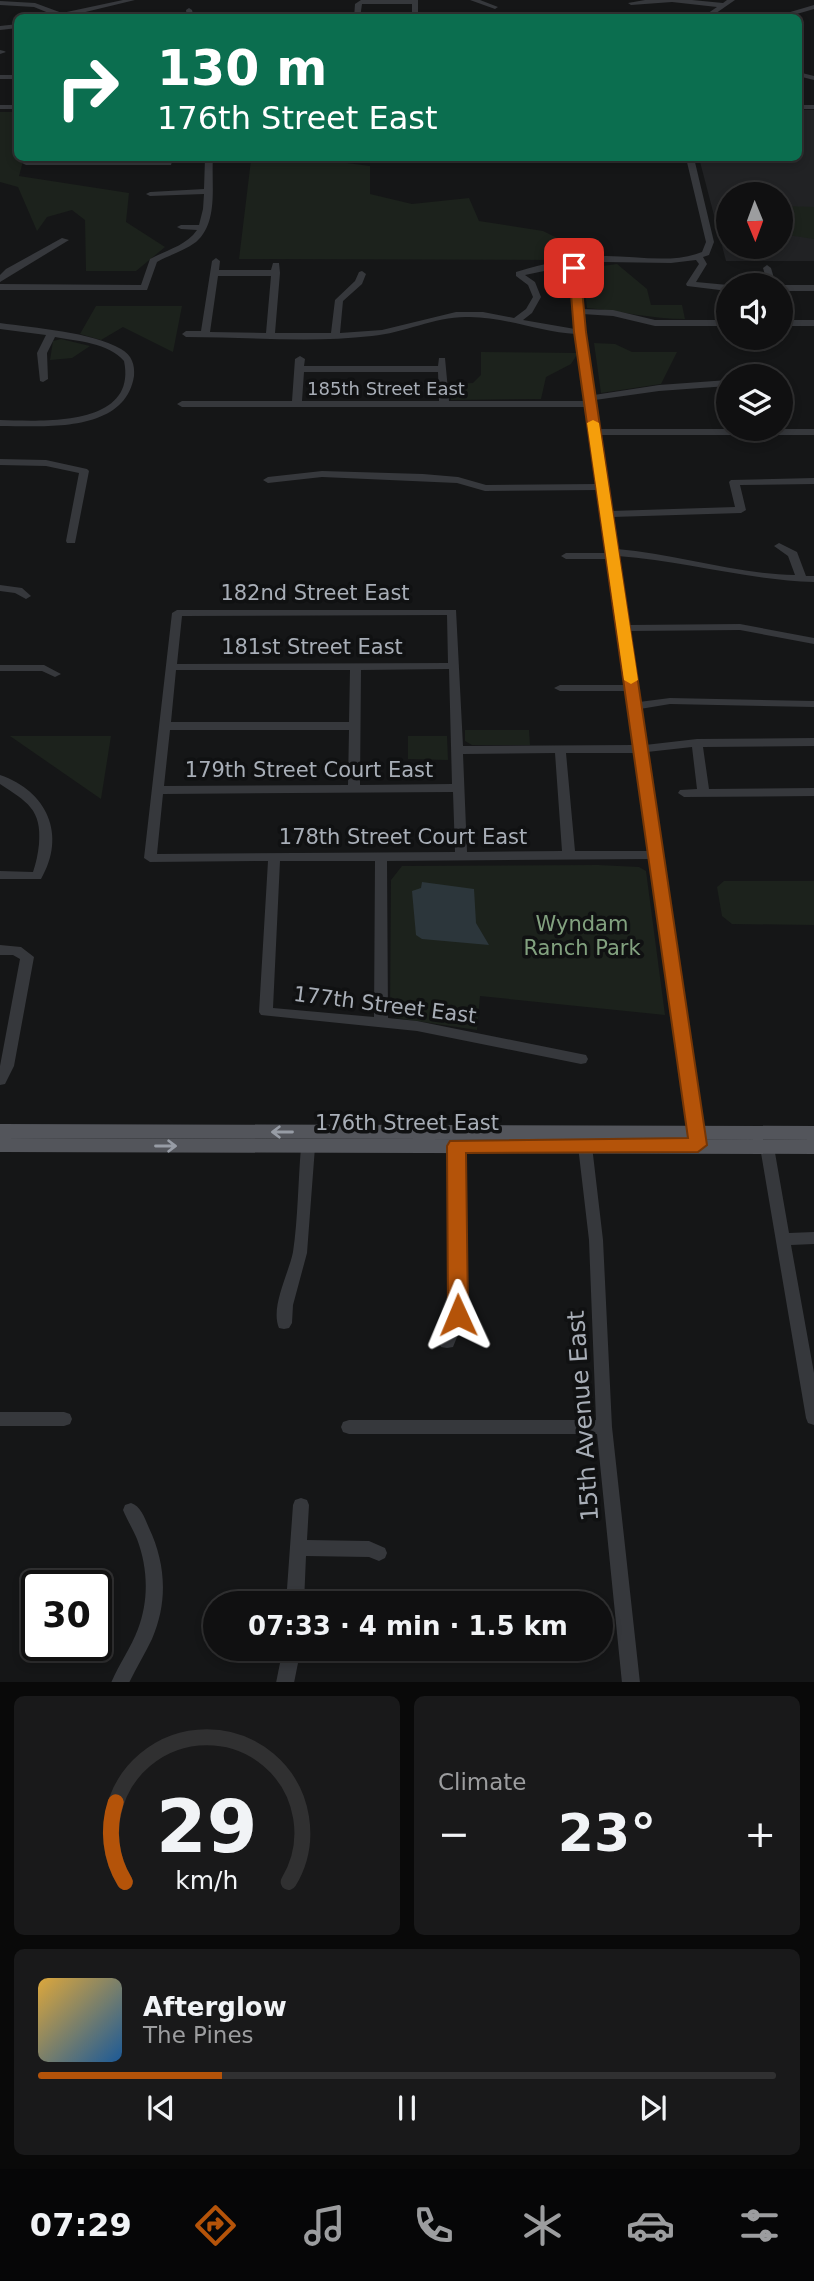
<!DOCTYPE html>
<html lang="en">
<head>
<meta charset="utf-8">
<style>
	:root { --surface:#101011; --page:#19191a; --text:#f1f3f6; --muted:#9c9d9f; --line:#303031; --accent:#b45309 }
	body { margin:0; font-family:"DejaVu Sans",sans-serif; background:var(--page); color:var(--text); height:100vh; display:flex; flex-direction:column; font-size:26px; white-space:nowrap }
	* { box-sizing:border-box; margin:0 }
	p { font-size:23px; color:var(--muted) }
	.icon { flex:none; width:38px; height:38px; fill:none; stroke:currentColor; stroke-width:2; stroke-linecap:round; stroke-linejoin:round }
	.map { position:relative; height:1682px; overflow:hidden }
	.drawer { display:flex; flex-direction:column; gap:14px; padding:14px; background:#090909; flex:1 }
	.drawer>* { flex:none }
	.top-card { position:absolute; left:14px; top:14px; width:788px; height:147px; border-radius:10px; box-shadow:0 4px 10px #0003,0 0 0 2px var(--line); background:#0b6e4f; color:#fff; overflow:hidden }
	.needle { width:46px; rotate:179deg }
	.tools { position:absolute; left:716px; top:182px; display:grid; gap:14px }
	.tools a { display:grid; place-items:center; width:77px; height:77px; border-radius:50%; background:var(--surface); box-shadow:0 4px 10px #0003,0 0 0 2px var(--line); font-size:35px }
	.speed { position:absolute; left:21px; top:1570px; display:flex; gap:14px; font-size:35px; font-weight:700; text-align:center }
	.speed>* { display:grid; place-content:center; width:91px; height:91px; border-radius:50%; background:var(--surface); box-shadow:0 4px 10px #0003,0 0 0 2px var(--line); line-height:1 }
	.speed .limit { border:4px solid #111; border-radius:10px; background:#fff; color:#111 }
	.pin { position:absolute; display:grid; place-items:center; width:60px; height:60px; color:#fff; margin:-30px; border-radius:14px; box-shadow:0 4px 10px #0006 }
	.me { position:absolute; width:77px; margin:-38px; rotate:359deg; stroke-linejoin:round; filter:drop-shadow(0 0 5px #0008) }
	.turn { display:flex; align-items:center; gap:24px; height:147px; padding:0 28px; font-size:32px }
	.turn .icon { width:91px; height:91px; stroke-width:2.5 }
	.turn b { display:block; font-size:49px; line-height:60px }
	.big { font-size:52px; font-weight:700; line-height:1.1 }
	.drawer .card { flex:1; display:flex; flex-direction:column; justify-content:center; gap:10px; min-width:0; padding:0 24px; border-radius:10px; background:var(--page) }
	.drawer .dial { align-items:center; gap:0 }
	.dial svg { height:182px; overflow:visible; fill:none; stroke:var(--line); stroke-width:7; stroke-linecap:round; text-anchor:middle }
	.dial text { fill:var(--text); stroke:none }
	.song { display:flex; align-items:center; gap:21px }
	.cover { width:84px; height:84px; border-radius:10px; background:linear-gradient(135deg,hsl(40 70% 55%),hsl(210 70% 35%)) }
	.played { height:7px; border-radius:4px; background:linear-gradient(90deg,var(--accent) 25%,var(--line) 25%) }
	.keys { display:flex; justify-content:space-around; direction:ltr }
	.heat { display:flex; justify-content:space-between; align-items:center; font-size:38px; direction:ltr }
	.drawer .tiles { flex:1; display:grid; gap:14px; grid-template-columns:1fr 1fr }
	.card:last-child { grid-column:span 2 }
	.trip { position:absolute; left:203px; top:1591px; width:410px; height:70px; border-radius:35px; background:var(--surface); box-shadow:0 4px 10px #0003,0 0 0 2px var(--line); font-weight:700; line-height:70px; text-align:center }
	.menu { display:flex; height:112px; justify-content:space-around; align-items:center; background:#060607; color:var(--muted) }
	.menu .icon { width:49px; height:49px }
	.menu .selected { color:var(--accent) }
	.menu b { font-size:32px; color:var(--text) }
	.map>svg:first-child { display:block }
</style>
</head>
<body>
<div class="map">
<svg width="814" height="1683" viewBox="0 0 814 1683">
	<rect width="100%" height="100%" fill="#151617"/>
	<path fill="#212224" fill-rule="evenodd" d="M798,110H814V261H726L699,158H798ZM728,194H780V247H728Z"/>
	<g fill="#1c221c">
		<polygon points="0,112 17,112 18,158 24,158 19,176 129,193 126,222 165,247 136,271 86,271 85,220 72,210 47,217 37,231 18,187 0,182"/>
		<polygon points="262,158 308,158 370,166 370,194 412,204 469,198 479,221 543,231 565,242 565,260 239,259 251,160"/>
		<polygon points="781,206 814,207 814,239 781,234"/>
		<path d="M617,264L647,289L651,305H682L685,319C652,319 620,311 587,308L583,273L595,267Z"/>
		<polygon points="96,306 182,306 173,352 123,327 101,340 80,334"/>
		<polygon points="61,339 90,346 72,358 50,360 53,341"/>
		<polygon points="594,343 615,344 632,352 677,352 661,384 601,393"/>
		<polygon points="481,352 578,353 571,364 546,377 541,399 451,400 451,384 473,383 481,375"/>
		<polygon points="465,730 529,730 530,745 472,745 465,741"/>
		<polygon points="10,736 111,736 101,799"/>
		<polygon points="408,736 447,736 448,760 408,759"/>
		<polygon points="598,865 639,867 646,871 665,1015 480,996 477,1030 396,1018 390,1013 391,880 402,866"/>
		<polygon points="724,881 814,881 814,925 732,924 722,916 717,887"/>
	</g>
	<polygon fill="#2c363b" points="422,882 474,889 476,923 489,945 422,939 416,935 412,891 421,888"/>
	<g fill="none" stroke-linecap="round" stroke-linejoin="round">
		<g fill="#36383c" fill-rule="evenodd">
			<polygon points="123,0 135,0 69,16 71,18 61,18 34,7 0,5 0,1 35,3 62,13"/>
			<polygon points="361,0 418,0 418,18 412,18 412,4 362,4 360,18 354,18 355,4"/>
			<polygon points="470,0 480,0 498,7 495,9"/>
			<polygon points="645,0 692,0 723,3 727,0 735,0 709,18 701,18 717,7 672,2 631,5 628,3"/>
			<polygon points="814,5 814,9 783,18 770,18"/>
			<polygon points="189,8 192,10 194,18 187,18 186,10"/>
			<polygon points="18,24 18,28 0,30 0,26"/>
			<polygon points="0,50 4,51 6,52 0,54"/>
			<polygon points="798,72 814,76 814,80 798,76"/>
			<rect x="0" y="75" width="18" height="4"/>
			<rect x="0" y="105" width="18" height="4"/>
			<rect x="798" y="105" width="16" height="4"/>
			<polygon points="165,158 173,158 171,165 26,165 22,163 26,161 165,161"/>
			<path d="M205,158H213C211,185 219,222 196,242C184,251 169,255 157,262L147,290H0V284L141,285L150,259C166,250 186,246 197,230L181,229L177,227L181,225H199L203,209L204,194L150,196L146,194L150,192L204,189Z"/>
			<path d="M686,158H694L714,242L709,255L703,257L707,264L696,282L728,285V291L687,286L686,284L699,264L696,260L671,263L604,262L585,263L578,269L581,309L613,310L655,320H728V326H655L613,316L582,314L594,395L659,385L728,380V386L659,391L595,400L599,429H814V435H600L611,511L735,507L729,482L731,480L814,478V484L740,485L746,510L741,513L612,517L617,549C677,554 735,574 795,575L788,556L774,546L779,543L797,552L806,576H814V582C748,580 684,561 618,556L628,625L740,624L814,638V644L740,630L629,631L639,702L670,698L814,701V707L670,704L640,709L645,745L697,739L814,738V746L703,747L709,789L814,788V796L684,797L678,793L680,790L697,789L692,747L647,752L704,1142L702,1146L697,1147L692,1146L690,1142L650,859L387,861L388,1018L417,1021L586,1055L588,1059L586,1063L581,1064L417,1031L261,1015L259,1012L268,861L150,862L144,858L172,613L177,610H456L463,746L634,745L626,691H560L554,688L560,685H625L608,559H566L561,556L566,553H607L598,490L485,491L457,483L322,477L268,483L263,480L268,477L322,471L423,474L458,477L486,485L597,484L586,407H182L177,404L182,401H292L295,359L300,356L305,359L304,366H438L439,358H445L449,401H585L576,334C539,332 503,316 466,317C434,317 404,333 372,336C311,343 248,337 186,337L182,334L186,331H201L212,261L216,258L220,261L219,270H271L273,263H279L280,273L275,333H331L335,300L355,281L359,272L362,271L366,274L362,284L343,301L340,333L382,330L456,312H483L514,318L526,309L533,297L528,285L516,276V272C545,263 576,257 606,256C638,256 672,264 702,252L706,242ZM573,265L570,268L569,275L575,329L523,320L532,313L541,297L535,282L525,275ZM218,276H271L266,333L210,332ZM304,372H438L439,401H302ZM447,615L448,663L177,664L182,616ZM449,669L452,784L360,785L361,670ZM176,670H350L349,722H171ZM170,730H349L348,785L164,786ZM555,753L562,851L467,852L463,754ZM566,753H635L649,851H575ZM453,792L455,852L157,854L163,794ZM280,861H375L374,1017L273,1008Z"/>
			<polygon points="62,238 69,240 0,282 0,275 6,269"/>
			<polygon points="767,265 771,268 776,285 768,285 763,268"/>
			<rect x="780" y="285" width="34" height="6"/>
			<rect x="780" y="320" width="34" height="6"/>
			<path d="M0,323C34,328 92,332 121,349C132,355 135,365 134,376C125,434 43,426 0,426V420C40,421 138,428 124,361C109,343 77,341 55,337L47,353L48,379L43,382L40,381L37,353L46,335L0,329Z"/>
			<polygon points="754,366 759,369 760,376 751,376 749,369"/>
			<polygon points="0,459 46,460 87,469 89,471 75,543 67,543 66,541 79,473 46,466 0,465"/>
			<polygon points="0,585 22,588 31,596 26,599 15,593 0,591"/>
			<polygon points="0,665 44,665 61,674 55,677 42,671 0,671"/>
			<path d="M0,775C47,791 67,835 41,879H0V871L33,872C36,863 38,854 39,844C42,809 27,802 0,784Z"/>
			<polygon points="0,945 21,947 34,957 14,1066 5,1084 0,1085 0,1066 20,959 13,955 0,955"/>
			<polygon points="456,1141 461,1142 463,1146 466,1315 453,1347 447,1348 441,1347 439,1342 450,1315 449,1146 451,1142"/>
			<polygon points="585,1141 590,1142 592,1146 603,1240 612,1427 640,1683 622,1683 597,1434 349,1434 343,1432 341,1427 343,1422 349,1420 596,1420 589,1240 578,1146 580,1142"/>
			<path d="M308,1142L313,1143L315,1147L307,1253L293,1305L292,1323L289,1328L284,1329L279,1328C270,1307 289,1273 293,1252C298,1218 298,1182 301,1147L303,1143Z"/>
			<polygon points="767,1142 772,1143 774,1147 789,1233 814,1232 814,1244 791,1245 814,1373 814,1425 808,1423 806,1418 760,1147 762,1143"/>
			<polygon points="0,1412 64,1412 70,1414 72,1419 70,1424 64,1426 0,1426"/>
			<polygon points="301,1498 307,1500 309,1505 307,1540 369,1541 385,1548 387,1553 385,1558 379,1561 369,1557 306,1556 304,1603 286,1603 293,1505 295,1500"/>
			<path d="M131,1503C141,1506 145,1519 149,1528C166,1564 168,1602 152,1639C145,1654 136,1668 129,1683H111C119,1664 131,1648 138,1629C149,1600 148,1568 137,1539C133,1529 127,1520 123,1510L125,1505Z"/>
			<polygon points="283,1648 301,1648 294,1683 276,1683"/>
		</g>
		<g fill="#53555b" fill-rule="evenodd">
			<polygon points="0,1124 814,1126 814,1140 0,1138"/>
			<polygon points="0,1138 814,1140 814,1154 0,1152"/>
		</g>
	</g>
	<defs><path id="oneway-shaft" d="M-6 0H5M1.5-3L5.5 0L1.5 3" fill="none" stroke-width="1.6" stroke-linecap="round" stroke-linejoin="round" transform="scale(1.75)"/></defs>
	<g stroke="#979ca5">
		<use href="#oneway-shaft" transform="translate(282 1132) rotate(-180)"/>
		<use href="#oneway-shaft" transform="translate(166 1146)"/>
	</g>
	<polygon fill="#b45309" stroke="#753606" stroke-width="2" points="574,265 580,268 586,332 707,1145 698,1152 466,1153 468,1315 465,1320 451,1320 448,1315 447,1146 450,1141 688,1138 574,332 569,268"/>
	<polygon fill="#f59e0b" points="593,420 599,423 638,680 631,684 624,680 587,423"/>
	<g text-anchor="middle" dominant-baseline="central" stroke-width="7" stroke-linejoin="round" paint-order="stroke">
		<g font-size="18" fill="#a8aeb7" stroke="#101112">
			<text x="386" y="388">185th Street East</text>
		</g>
		<g font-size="21" fill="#a8aeb7" stroke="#101112">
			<text x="315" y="593">182nd Street East</text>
			<text x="312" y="647">181st Street East</text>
			<text x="309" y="770">179th Street Court East</text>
			<text x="403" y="837">178th Street Court East</text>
			<text transform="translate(385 1005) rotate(7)">177th Street East</text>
			<text x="407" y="1123">176th Street East</text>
		</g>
		<g font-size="21" fill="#82a17f" stroke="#101112">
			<text x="582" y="924">Wyndam<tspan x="582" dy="24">Ranch Park</tspan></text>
		</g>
		<g font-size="24" fill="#a8aeb7" stroke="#101112">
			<text transform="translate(583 1416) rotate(-94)">15th Avenue East</text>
		</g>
	</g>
</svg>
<div class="tools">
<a><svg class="needle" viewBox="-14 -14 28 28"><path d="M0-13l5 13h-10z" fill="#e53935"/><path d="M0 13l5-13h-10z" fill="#9c9d9f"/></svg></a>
<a><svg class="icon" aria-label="sound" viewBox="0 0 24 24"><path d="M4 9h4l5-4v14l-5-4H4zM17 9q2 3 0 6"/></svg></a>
<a><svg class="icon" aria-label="layers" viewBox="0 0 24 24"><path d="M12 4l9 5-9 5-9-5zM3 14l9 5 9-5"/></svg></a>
</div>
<div class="speed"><div class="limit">30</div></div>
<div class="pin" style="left:574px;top:268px;background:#d93025"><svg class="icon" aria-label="arrive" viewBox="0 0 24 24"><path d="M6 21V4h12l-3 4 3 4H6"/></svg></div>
<svg class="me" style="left:458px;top:1315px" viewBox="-20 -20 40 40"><path d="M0-17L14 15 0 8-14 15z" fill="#b45309" stroke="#fff" stroke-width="4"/></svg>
<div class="trip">07:33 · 4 min · 1.5 km</div>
<div class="top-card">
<div class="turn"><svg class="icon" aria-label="right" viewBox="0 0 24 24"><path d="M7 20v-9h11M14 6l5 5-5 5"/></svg><div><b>130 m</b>176th Street East</div></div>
</div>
</div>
<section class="drawer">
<div class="tiles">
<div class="card dial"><svg viewBox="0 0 100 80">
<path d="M14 69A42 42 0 1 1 86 69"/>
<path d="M14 69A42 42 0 0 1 10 34" stroke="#b45309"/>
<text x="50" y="56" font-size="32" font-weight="700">29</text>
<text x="50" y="72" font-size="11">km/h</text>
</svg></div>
<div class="card"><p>Climate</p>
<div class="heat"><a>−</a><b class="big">23°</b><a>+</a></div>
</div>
<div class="card">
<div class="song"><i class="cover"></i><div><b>Afterglow</b><p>The Pines</p></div></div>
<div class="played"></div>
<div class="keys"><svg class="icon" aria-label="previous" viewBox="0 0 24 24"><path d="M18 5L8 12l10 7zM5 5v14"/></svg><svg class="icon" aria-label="pause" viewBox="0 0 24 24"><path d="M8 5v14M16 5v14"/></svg><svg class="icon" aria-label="next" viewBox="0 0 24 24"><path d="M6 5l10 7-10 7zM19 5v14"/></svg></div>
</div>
</div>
</section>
<nav class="menu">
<b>07:29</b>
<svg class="icon selected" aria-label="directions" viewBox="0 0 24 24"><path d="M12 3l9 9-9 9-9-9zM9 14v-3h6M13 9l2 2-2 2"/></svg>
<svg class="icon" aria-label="music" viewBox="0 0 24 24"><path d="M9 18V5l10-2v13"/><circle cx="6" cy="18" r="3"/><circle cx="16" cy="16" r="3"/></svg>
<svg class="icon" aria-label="phone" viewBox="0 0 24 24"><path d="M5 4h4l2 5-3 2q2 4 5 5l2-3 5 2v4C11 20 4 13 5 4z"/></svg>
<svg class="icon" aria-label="climate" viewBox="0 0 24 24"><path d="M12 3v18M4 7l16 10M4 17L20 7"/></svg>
<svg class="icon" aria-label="car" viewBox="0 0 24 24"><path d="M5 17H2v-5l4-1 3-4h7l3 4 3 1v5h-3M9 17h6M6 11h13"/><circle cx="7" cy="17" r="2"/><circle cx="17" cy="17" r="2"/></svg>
<svg class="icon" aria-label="filters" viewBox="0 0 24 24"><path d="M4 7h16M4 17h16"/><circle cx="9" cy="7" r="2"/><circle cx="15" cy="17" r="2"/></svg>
</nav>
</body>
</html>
